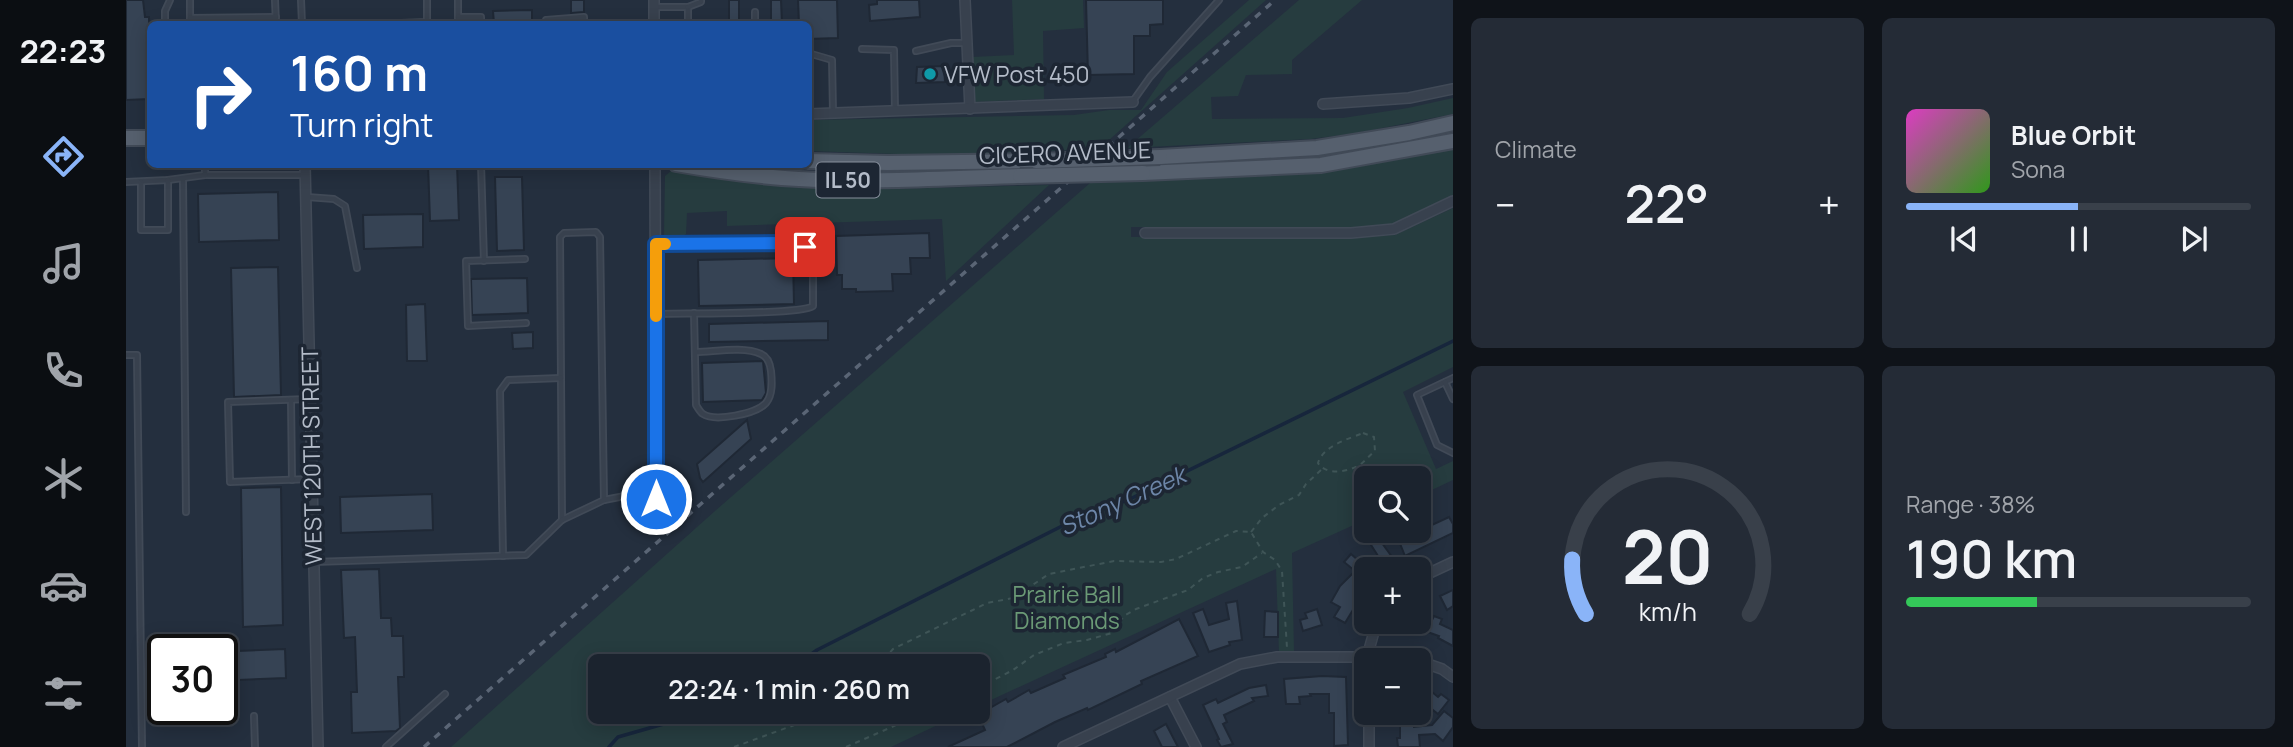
<!DOCTYPE html>
<html lang="en">
<head>
<meta charset="utf-8">
<style>
	:root { --surface:#1b232e; --page:#242b36; --text:#f1f3f6; --muted:#a0a4aa; --line:#39404a; --accent:#8ab4f8 }
	body { margin:0; font-family:Manrope,sans-serif; background:var(--page); color:var(--text); height:100vh; display:flex; flex-direction:column; font-size:26px; white-space:nowrap }
	* { box-sizing:border-box; margin:0 }
	p { font-size:23px; color:var(--muted) }
	.icon { flex:none; width:38px; height:38px; fill:none; stroke:currentColor; stroke-width:2; stroke-linecap:round; stroke-linejoin:round }
	.map { position:relative; flex:1; overflow:hidden }
	.drawer { display:flex; flex-direction:column; gap:18px; padding:18px; background:#0f1319; width:840px }
	.drawer>* { flex:none }
	.top-card { position:absolute; left:21px; top:21px; width:665px; height:147px; border-radius:10px; box-shadow:0 4px 18px #0003,0 0 0 2px var(--line); background:#1a4fa0; color:#fff; overflow:hidden }
	.buttons { position:absolute; left:1228px; top:466px; display:grid; gap:14px }
	.buttons a { display:grid; place-items:center; width:77px; height:77px; border-radius:10px; background:var(--surface); box-shadow:0 4px 18px #0003,0 0 0 2px var(--line); font-size:35px }
	.speed { position:absolute; left:21px; top:634px; display:flex; gap:14px; font-size:35px; font-weight:700; text-align:center }
	.speed>* { display:grid; place-content:center; width:91px; height:91px; border-radius:50%; background:var(--surface); box-shadow:0 4px 18px #0003,0 0 0 2px var(--line); line-height:1 }
	.speed .limit { border:4px solid #111; border-radius:10px; background:#fff; color:#111 }
	.pin { position:absolute; display:grid; place-items:center; width:60px; height:60px; color:#fff; margin:-30px; border-radius:14px; box-shadow:0 4px 10px #0006 }
	.me { position:absolute; width:77px; margin:-38px; rotate:0deg; stroke-linejoin:round; filter:drop-shadow(0 0 5px #0008) }
	.turn { display:flex; align-items:center; gap:24px; height:147px; padding:0 28px; font-size:32px }
	.turn .icon { width:91px; height:91px; stroke-width:2.5 }
	.turn b { display:block; font-size:49px; line-height:60px }
	.big { font-size:52px; font-weight:600; line-height:1.1 }
	.drawer .card { flex:1; display:flex; flex-direction:column; justify-content:center; gap:10px; min-width:0; padding:0 24px; border-radius:10px; background:var(--page) }
	.drawer .dial { align-items:center; gap:0 }
	.dial svg { height:182px; overflow:visible; fill:none; stroke:var(--line); stroke-width:7; stroke-linecap:round; text-anchor:middle }
	.dial text { fill:var(--text); stroke:none }
	.song { display:flex; align-items:center; gap:21px }
	.cover { width:84px; height:84px; border-radius:10px; background:linear-gradient(135deg,hsl(310 70% 55%),hsl(110 70% 35%)) }
	.played { height:7px; border-radius:4px; background:linear-gradient(90deg,var(--accent) 50%,var(--line) 50%) }
	.keys { display:flex; justify-content:space-around; direction:ltr }
	.heat { display:flex; justify-content:space-between; align-items:center; font-size:38px; direction:ltr }
	.charge { height:10px; border-radius:5px; background:linear-gradient(90deg,#34c759 38%,var(--line) 0) }
	.drawer .tiles { flex:1; display:grid; gap:18px; grid-template-columns:repeat(2,1fr) }
	.trip { position:absolute; left:462px; top:654px; width:402px; height:70px; border-radius:10px; background:var(--surface); box-shadow:0 4px 18px #0003,0 0 0 2px var(--line); font-weight:600; line-height:70px; text-align:center }
	main { display:flex; flex:1; min-height:0 }
	.tabs { display:flex; flex-direction:column; width:126px; justify-content:space-around; align-items:center; background:#0b0e12; color:var(--muted) }
	.tabs .icon { width:49px; height:49px }
	.tabs .active { color:var(--accent) }
	.tabs b { font-size:32px; color:var(--text) }
	.map>svg:first-child { display:block }
</style>
</head>
<body>
<main>
<nav class="tabs">
<b>22:23</b>
<svg class="icon active" aria-label="directions" viewBox="0 0 24 24"><path d="M12 3l9 9-9 9-9-9zM9 14v-3h6M13 9l2 2-2 2"/></svg>
<svg class="icon" aria-label="music" viewBox="0 0 24 24"><path d="M9 18V5l10-2v13"/><circle cx="6" cy="18" r="3"/><circle cx="16" cy="16" r="3"/></svg>
<svg class="icon" aria-label="phone" viewBox="0 0 24 24"><path d="M5 4h4l2 5-3 2q2 4 5 5l2-3 5 2v4C11 20 4 13 5 4z"/></svg>
<svg class="icon" aria-label="climate" viewBox="0 0 24 24"><path d="M12 3v18M4 7l16 10M4 17L20 7"/></svg>
<svg class="icon" aria-label="car" viewBox="0 0 24 24"><path d="M5 17H2v-5l4-1 3-4h7l3 4 3 1v5h-3M9 17h6M6 11h13"/><circle cx="7" cy="17" r="2"/><circle cx="17" cy="17" r="2"/></svg>
<svg class="icon" aria-label="filters" viewBox="0 0 24 24"><path d="M4 7h16M4 17h16"/><circle cx="9" cy="7" r="2"/><circle cx="15" cy="17" r="2"/></svg>
</nav>
<div class="map">
<svg width="1327" height="747" viewBox="0 0 1327 747">
	<rect width="100%" height="100%" fill="#242f3e"/>
	<g fill="#263c3f">
		<polygon points="886,0 957,0 958,28 917,31 918,99 848,102 846,57 888,55"/>
		<polygon points="1123,0 1140,0 973,149 800,155 683,151 683,120 948,115 983,110 1015,110 1041,72"/>
		<polygon points="1173,0 1236,0 1166,60 1166,74 1120,75 1112,96 1085,97 1086,119 1217,118 1282,108 1327,98 1327,114 1231,133 1185,139 1001,148"/>
		<polygon points="1327,148 1327,195 1271,224 1251,227 1005,227 1005,237 1177,238 1269,235 1327,208 1327,367 1277,392 1310,469 1327,461 1327,480 1293,496 1293,478 1241,478 1241,519 1166,553 1168,652 1153,653 1150,569 852,706 852,667 474,667 474,712 839,712 765,747 325,747 589,511 964,183 1182,174"/>
		<path d="M545,171L662,187L764,189L923,185L820,281L816,219L601,226V211L561,213L560,234C552,241 547,241 538,235L539,176Z"/>
	</g>
	<g fill="none" stroke-linecap="round" stroke-linejoin="round">
		<g stroke="#17263c" stroke-width="3.5">
			<polyline points="668,667 691,650 942,523 1006,498 1327,341"/>
			<polyline points="483,747 492,737 541,723 564,712"/>
		</g>
	</g>
	<g fill="#364354" stroke="#1f2835" stroke-width="2">
		<polygon points="0,0 17,0 19,17 23,17 24,99 0,100"/>
		<polygon points="445,0 458,0 458,12 445,13"/>
		<rect x="603" y="0" width="10" height="24"/>
		<polygon points="645,0 655,0 656,24 645,24"/>
		<polygon points="672,0 711,0 712,38 682,39 682,24 673,24"/>
		<polygon points="751,0 793,0 794,17 744,21 743,5 751,4"/>
		<polygon points="960,0 1037,0 1037,24 1024,25 1024,36 1008,36 1008,74 962,75"/>
		<polygon points="406,10 406,24 368,24 367,11"/>
		<polygon points="818,66 819,82 790,83 791,67"/>
		<polygon points="302,164 331,164 333,220 304,221"/>
		<polygon points="369,177 396,177 398,250 371,251"/>
		<polygon points="152,192 153,240 73,242 72,194"/>
		<polygon points="297,214 297,247 238,249 237,215"/>
		<polygon points="803,233 804,258 784,258 785,274 766,274 767,291 730,292 730,289 716,289 716,275 711,275 710,236"/>
		<polygon points="667,258 668,304 573,306 572,260"/>
		<polygon points="152,267 155,395 108,397 105,268"/>
		<polygon points="401,278 402,313 346,315 345,279"/>
		<polygon points="299,304 301,361 281,361 280,305"/>
		<polygon points="702,321 702,340 583,342 583,324"/>
		<polygon points="407,332 407,348 387,349 386,333"/>
		<polygon points="637,361 640,393 636,400 577,402 576,363"/>
		<polygon points="621,420 625,439 577,482 574,478 571,464"/>
		<polygon points="155,487 157,625 117,627 115,488"/>
		<polygon points="306,494 307,530 215,533 214,497"/>
		<polygon points="1293,500 1306,525 1323,517 1327,524 1327,533 1279,556 1273,541 1297,529 1293,521"/>
		<polygon points="1253,539 1269,561 1266,562 1272,569 1242,569 1254,559 1245,545"/>
		<polygon points="1225,554 1241,568 1241,600 1236,595 1219,623 1208,617 1214,607 1205,602 1214,586 1229,571 1218,562"/>
		<polygon points="253,569 255,618 265,618 266,636 277,636 278,677 272,677 274,728 270,731 226,733 225,692 231,692 229,637 218,638 215,570"/>
		<polygon points="1327,590 1327,606 1321,610 1314,596"/>
		<polygon points="1111,601 1116,640 1103,642 1104,645 1083,652 1067,613 1077,609 1083,625 1103,619 1100,603"/>
		<polygon points="1293,608 1305,622 1308,616 1316,619 1314,624 1327,630 1327,646 1312,638 1313,636 1290,628 1285,632 1275,622 1293,621"/>
		<polygon points="1191,609 1196,625 1177,631 1174,620 1181,618 1179,613"/>
		<polygon points="1139,611 1152,612 1152,637 1138,637"/>
		<polygon points="1053,619 1072,656 1015,681 1016,684 962,710 961,708 929,722 881,747 822,747 859,730 852,715 871,704 880,699 882,702 903,690 905,693 939,678 937,675 980,657 979,654 989,649 990,652"/>
		<polygon points="159,649 160,678 112,680 111,651"/>
		<polygon points="1196,676 1220,677 1222,745 1208,746 1208,713 1203,713 1203,694 1184,694 1185,696 1173,697 1174,704 1160,704 1158,679"/>
		<polygon points="1293,681 1312,697 1315,694 1323,700 1312,714 1293,699"/>
		<polygon points="1140,685 1142,696 1126,698 1128,701 1098,715 1101,722 1097,724 1107,744 1095,747 1091,740 1093,739 1077,705 1090,699 1092,703 1123,688"/>
		<polygon points="1318,711 1327,718 1327,727 1317,741 1309,734 1293,735 1294,747 1272,747 1271,738 1274,738 1274,712 1287,712 1288,727 1306,725"/>
		<polygon points="1040,724 1052,747 1036,747 1028,731"/>
	</g>
	<g fill="none" stroke-linecap="round" stroke-linejoin="round">
		<defs>
			<g id="lane">
				<polyline points="64,0 64,24"/>
				<polyline points="149,0 150,24"/>
				<polyline points="175,0 176,24"/>
				<polyline points="332,0 332,24"/>
				<polyline points="529,7 562,7 562,24"/>
				<polyline points="562,7 575,2 575,0"/>
				<polyline points="629,12 629,24"/>
				<polyline points="332,17 355,17 355,24"/>
				<polyline points="64,18 150,17"/>
				<polyline points="39,24 39,11 44,0"/>
				<polyline points="249,24 301,22 301,0"/>
				<polyline points="420,24 420,20 458,17 458,24"/>
				<polyline points="736,49 768,50 769,111"/>
				<polyline points="790,51 825,43 841,43"/>
				<polyline points="682,53 706,60 707,112"/>
				<polyline points="1007,101 1024,77 1093,0"/>
				<polyline points="79,164 79,175 179,175"/>
				<polyline points="355,164 358,261"/>
				<polyline points="57,179 60,512"/>
				<polyline points="0,182 42,180 79,175"/>
				<polyline points="15,182 15,230 42,230 42,180"/>
				<polyline points="181,197 208,199 219,206 231,268"/>
				<polyline points="399,259 340,261 342,326 400,323"/>
				<path d="M568,313L570,405C572,408 574,412 577,414C589,422 630,414 640,403C647,395 646,381 645,371C644,363 642,357 635,354C617,346 588,352 569,352"/>
				<path d="M530,314C555,313 675,315 687,306V259L679,247L656,243L531,244"/>
				<polyline points="0,355 11,355 16,747"/>
				<polyline points="1327,378 1291,395 1311,445 1327,453"/>
				<polyline points="1319,382 1327,399"/>
				<polyline points="183,399 102,402 104,482 186,479"/>
				<polyline points="165,400 166,480"/>
				<polyline points="436,520 434,237 438,233 470,232 474,237 478,500"/>
				<polyline points="377,556 374,391 382,380 435,378"/>
				<polyline points="188,562 400,555 436,520 478,500 530,490"/>
				<polyline points="128,716 129,747"/>
				<polyline points="260,747 319,694"/>
			</g>
			<g id="street">
				<polyline points="528,0 528,24"/>
				<polyline points="839,0 844,109"/>
				<polyline points="1197,104 1283,98 1327,89"/>
				<polyline points="682,114 1007,102"/>
				<polyline points="179,164 192,747"/>
				<polyline points="529,164 530,499"/>
				<polyline points="1019,233 1225,233 1268,229 1327,201"/>
				<polyline points="1293,578 1327,562"/>
				<polyline points="1241,660 1241,657 1290,660"/>
				<polyline points="1293,661 1316,669 1327,677"/>
				<polyline points="1044,697 1070,747"/>
				<polyline points="1243,712 1243,747"/>
				<polyline points="937,747 1114,664 1151,657 1241,657 1251,621"/>
			</g>
			<g id="primary">
				<polyline points="0,138 24,138"/>
				<polyline points="1034,157 1191,148 1283,133 1327,123"/>
				<polyline points="682,161 762,163 910,161"/>
				<path d="M550,164C591,171 632,177 673,179C747,183 821,178 894,176"/>
				<polyline points="1017,173 1195,165 1327,141"/>
			</g>
		</defs>
		<use href="#lane" stroke="#414a57" stroke-width="8"/>
		<use href="#street" stroke="#414a57" stroke-width="12"/>
		<use href="#primary" stroke="#414a57" stroke-width="18"/>
		<g stroke="#3f5557" stroke-width="2" stroke-dasharray="5 5" stroke-linecap="butt">
			<path d="M1237,433L1248,437L1249,451C1244,455 1240,460 1235,464C1223,472 1200,476 1192,463C1197,446 1222,439 1237,433Z"/>
			<polyline points="1125,532 1136,518 1153,505 1173,495 1180,484 1195,470"/>
			<polyline points="751,667 767,649 861,603 887,598 923,574 988,561 1035,562 1050,559 1110,531 1125,532 1137,552 1149,560 1156,571 1161,648"/>
			<polyline points="852,688 887,670 908,655 938,643 961,640 986,633 998,616 1010,609 1062,590 1077,578 1092,572 1116,567 1136,553"/>
			<polyline points="608,747 704,712"/>
			<polyline points="720,747 800,712"/>
		</g>
		<use href="#lane" stroke="#38414e" stroke-width="4.5"/>
		<use href="#street" stroke="#38414e" stroke-width="9"/>
		<use href="#primary" stroke="#56606e" stroke-width="14"/>
		<polyline stroke="#5a6575" stroke-width="3.5" stroke-dasharray="7 7" stroke-linecap="butt" points="298,747 1149,0"/>
		<defs>
			<g id="primary-bridge">
				<polyline points="910,161 1034,157"/>
				<polyline points="894,176 1017,173"/>
			</g>
		</defs>
		<use href="#primary-bridge" stroke="#414a57" stroke-width="18" stroke-linecap="butt"/>
		<use href="#primary-bridge" stroke="#56606e" stroke-width="14"/>
	</g>
	<g fill="none" stroke-linecap="round" stroke-linejoin="round">
		<defs>
			<polyline id="route" points="530,499 530,244 656,243 679,247"/>
		</defs>
		<use href="#route" stroke="#114b97" stroke-width="18"/>
		<use href="#route" stroke="#1a73e8" stroke-width="12"/>
		<polyline stroke="#f59e0b" stroke-width="12" points="530,316 530,244 539,244"/>
	</g>
	<circle fill="#0f9aa8" stroke="#1d2633" stroke-width="2.5" cx="804" cy="74" r="7"/>
	<g text-anchor="middle" dominant-baseline="central" stroke-width="7" stroke-linejoin="round" paint-order="stroke">
		<rect fill="#1d2633" stroke="#878f9c" stroke-width="2" x="690.5" y="162.5" width="63" height="35" rx="5"/>
		<g font-size="21" font-weight="bold" fill="#b4bcc9">
			<text x="722" y="180">IL 50</text>
		</g>
		<g font-size="23" fill="#b4bcc9" stroke="#1d2633" text-anchor="start">
			<text x="818" y="74">VFW Post 450</text>
		</g>
		<g font-size="23" fill="#b4bcc9" stroke="#1d2633">
			<text transform="translate(939 152) rotate(-2)">CICERO AVENUE</text>
			<text transform="translate(185 456) rotate(-91)">WEST 120TH STREET</text>
		</g>
		<g font-size="23" fill="#6b9a76" stroke="#1d2633">
			<text x="941" y="594">Prairie Ball<tspan x="941" dy="26">Diamonds</tspan></text>
		</g>
		<g font-size="24" font-style="italic" fill="#6d86a8" stroke="#1d2633">
			<text transform="translate(996 500) rotate(-24)">Stony Creek</text>
		</g>
	</g>
</svg>
<div class="buttons">
<a><svg class="icon" aria-label="search" viewBox="0 0 24 24"><circle cx="10" cy="10" r="6"/><path d="M15 15l6 6"/></svg></a>
<a>+</a>
<a>−</a>
</div>
<div class="speed"><div class="limit">30</div></div>
<div class="pin" style="left:679px;top:247px;background:#d93025"><svg class="icon" aria-label="arrive" viewBox="0 0 24 24"><path d="M6 21V4h12l-3 4 3 4H6"/></svg></div>
<svg class="me" style="left:530px;top:499px" viewBox="-20 -20 40 40"><circle r="17" fill="#1a73e8" stroke="#fff" stroke-width="3"/><path d="M0-11L8 9 0 5-8 9z" fill="#fff"/></svg>
<div class="trip">22:24 · 1 min · 260 m</div>
<div class="top-card">
<div class="turn"><svg class="icon" aria-label="right" viewBox="0 0 24 24"><path d="M7 20v-9h11M14 6l5 5-5 5"/></svg><div><b>160 m</b>Turn right</div></div>
</div>
</div>
<section class="drawer">
<div class="tiles">
<div class="card"><p>Climate</p>
<div class="heat"><a>−</a><b class="big">22°</b><a>+</a></div>
</div>
<div class="card">
<div class="song"><i class="cover"></i><div><b>Blue Orbit</b><p>Sona</p></div></div>
<div class="played"></div>
<div class="keys"><svg class="icon" aria-label="previous" viewBox="0 0 24 24"><path d="M18 5L8 12l10 7zM5 5v14"/></svg><svg class="icon" aria-label="pause" viewBox="0 0 24 24"><path d="M8 5v14M16 5v14"/></svg><svg class="icon" aria-label="next" viewBox="0 0 24 24"><path d="M6 5l10 7-10 7zM19 5v14"/></svg></div>
</div>
<div class="card dial"><svg viewBox="0 0 100 80">
<path d="M14 69A42 42 0 1 1 86 69"/>
<path d="M14 69A42 42 0 0 1 8 45" stroke="#8ab4f8"/>
<text x="50" y="56" font-size="32" font-weight="700">20</text>
<text x="50" y="72" font-size="11">km/h</text>
</svg></div>
<div class="card"><p>Range · 38%</p><b class="big">190 km</b><div class="charge"></div></div>
</div>
</section>
</main>
</body>
</html>
